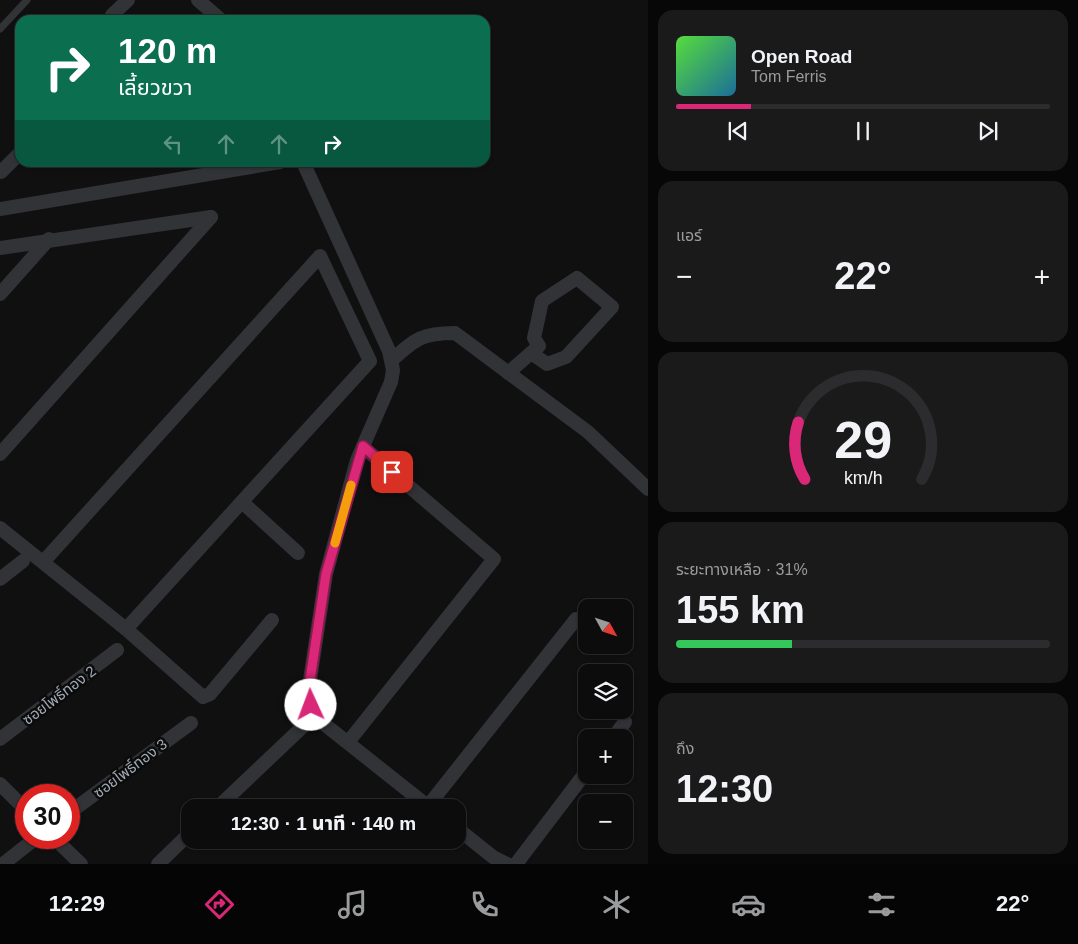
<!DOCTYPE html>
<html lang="th">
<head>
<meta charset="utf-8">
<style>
	:root { --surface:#0c0c0d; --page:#1a1a1b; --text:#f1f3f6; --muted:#9a9b9d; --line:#2c2c2e; --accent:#db2777 }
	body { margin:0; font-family:Arial,"Noto Sans Thai",sans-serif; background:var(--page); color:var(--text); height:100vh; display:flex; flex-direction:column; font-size:19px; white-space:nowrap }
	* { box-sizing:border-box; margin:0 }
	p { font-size:16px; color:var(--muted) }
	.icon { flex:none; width:28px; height:28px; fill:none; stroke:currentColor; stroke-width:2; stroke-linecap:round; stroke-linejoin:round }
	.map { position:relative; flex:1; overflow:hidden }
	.details { display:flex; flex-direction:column; gap:10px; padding:10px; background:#070707; width:430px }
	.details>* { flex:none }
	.banner { position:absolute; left:15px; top:15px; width:475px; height:152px; border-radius:15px; box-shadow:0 1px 4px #0004,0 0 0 1px var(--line); background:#0b6e4f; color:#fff; overflow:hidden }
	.needle { width:32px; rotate:130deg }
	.tools { position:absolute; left:578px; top:599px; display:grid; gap:10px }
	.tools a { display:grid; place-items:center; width:55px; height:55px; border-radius:10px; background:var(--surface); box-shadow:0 1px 4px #0004,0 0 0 1px var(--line); font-size:25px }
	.speed { position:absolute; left:15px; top:784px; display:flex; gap:10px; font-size:25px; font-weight:700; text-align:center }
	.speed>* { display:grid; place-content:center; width:65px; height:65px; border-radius:50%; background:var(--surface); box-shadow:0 1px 4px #0004,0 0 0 1px var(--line); line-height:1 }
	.speed .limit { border:8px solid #d22; background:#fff; color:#111 }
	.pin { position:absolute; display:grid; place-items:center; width:42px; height:42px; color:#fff; margin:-21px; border-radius:10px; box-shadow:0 2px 8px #0006 }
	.me { position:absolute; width:55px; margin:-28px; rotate:358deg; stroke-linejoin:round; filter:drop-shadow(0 0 4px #0008) }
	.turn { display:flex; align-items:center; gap:18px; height:105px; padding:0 20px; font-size:22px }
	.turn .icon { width:65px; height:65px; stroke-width:2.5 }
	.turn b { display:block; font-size:35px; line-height:42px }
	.lanes { display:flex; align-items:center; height:48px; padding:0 20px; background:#0003; justify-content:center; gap:25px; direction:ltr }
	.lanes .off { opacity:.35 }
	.big { font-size:38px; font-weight:800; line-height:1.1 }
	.details .widget { flex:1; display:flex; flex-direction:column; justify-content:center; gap:8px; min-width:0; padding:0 18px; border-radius:15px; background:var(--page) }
	.details .dial { align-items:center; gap:0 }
	.dial svg { height:130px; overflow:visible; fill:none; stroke:var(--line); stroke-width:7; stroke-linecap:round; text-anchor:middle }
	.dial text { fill:var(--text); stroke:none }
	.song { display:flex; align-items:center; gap:15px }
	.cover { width:60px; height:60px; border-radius:8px; background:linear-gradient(135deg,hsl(110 70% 55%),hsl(200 70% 35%)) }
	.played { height:5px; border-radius:2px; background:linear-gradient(90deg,var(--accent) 20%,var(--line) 20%) }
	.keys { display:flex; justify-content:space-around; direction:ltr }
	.heat { display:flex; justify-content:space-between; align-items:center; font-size:28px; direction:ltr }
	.charge { height:8px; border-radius:4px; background:linear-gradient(90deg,#34c759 31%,var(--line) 0) }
	.trip { position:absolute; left:181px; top:799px; width:285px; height:50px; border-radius:15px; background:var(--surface); box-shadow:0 1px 4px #0004,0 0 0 1px var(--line); font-weight:800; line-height:50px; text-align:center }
	.menu { display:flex; height:80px; justify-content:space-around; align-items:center; background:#050505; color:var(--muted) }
	.menu .icon { width:35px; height:35px }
	.menu .on { color:var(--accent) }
	.menu b { font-size:22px; color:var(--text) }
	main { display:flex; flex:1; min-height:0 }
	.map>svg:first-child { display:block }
</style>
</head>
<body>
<main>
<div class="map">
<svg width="648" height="864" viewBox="0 0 648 864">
	<rect width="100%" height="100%" fill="#101011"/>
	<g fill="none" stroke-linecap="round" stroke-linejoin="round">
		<polyline stroke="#313337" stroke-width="7" points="0,29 27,0"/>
		<g stroke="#313337" stroke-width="14">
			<polyline points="198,0 221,20"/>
			<polyline points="116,20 112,15 128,0"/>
			<polyline points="303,162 389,351 393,370 391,382 357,460 326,574 308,693 314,716 430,808"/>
			<polyline points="1,172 20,153"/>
			<polyline points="0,209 280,162"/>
			<polyline points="0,248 211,217"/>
			<polyline points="0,294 49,239"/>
			<path d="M392,360C415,339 422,333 455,333L588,432L648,489"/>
			<polyline points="508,373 539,346 534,338 542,301 577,278 612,307 566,357 547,364 531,353"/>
			<polyline points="0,454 211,217"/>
			<polyline points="242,502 298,553"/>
			<polyline points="0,528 126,629 203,697 210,694 272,620"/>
			<polyline points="44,561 320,256 370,361 126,629"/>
			<polyline points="0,579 23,561"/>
			<polyline points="613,738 625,722"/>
			<polyline points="0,739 117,650"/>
			<polyline points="349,741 494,559 363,447"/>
			<polyline points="0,784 26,810"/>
			<polyline points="428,806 576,619"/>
			<polyline points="217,808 314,716"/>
			<polyline points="69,813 191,723"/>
			<polyline points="458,829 493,857 507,864"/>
			<polyline points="54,838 81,864"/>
			<polyline points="3,864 36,838"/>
			<polyline points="158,864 190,833"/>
			<polyline points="516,864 586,772"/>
		</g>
	</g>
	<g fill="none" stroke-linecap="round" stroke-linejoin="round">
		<defs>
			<polyline id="route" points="311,705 308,693 326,574 363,446 392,472"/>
		</defs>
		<use href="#route" stroke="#8e194d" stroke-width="12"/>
		<use href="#route" stroke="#db2777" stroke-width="9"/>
		<polyline stroke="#f59e0b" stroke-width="9" points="335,543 351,485"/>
	</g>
	<g text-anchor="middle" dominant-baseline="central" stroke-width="5" stroke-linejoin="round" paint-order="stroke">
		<g font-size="15" fill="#a0a9b3" stroke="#0b0b0c">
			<text transform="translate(59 695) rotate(-37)">ซอยโพธิ์ทอง 2</text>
			<text transform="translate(130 768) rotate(-37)">ซอยโพธิ์ทอง 3</text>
		</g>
	</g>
</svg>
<div class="tools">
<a><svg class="needle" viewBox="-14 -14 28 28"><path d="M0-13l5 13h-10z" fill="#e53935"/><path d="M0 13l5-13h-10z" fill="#9a9b9d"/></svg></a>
<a><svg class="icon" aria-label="layers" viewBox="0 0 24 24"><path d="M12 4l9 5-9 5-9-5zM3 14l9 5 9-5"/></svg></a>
<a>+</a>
<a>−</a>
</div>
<div class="speed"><div class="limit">30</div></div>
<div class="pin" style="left:392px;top:472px;background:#d93025"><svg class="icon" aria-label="arrive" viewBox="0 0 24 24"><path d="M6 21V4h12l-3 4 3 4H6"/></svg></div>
<svg class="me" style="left:311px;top:705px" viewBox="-20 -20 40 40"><circle r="19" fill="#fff"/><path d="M0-13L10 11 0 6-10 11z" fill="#db2777"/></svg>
<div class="trip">12:30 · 1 นาที · 140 m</div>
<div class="banner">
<div class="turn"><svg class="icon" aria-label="right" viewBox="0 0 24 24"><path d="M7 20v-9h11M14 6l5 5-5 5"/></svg><div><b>120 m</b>เลี้ยวขวา</div></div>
<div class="lanes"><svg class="icon off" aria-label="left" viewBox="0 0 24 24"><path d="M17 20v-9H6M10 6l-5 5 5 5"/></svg><svg class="icon off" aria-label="ahead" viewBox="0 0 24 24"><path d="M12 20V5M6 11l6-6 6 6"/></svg><svg class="icon off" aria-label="ahead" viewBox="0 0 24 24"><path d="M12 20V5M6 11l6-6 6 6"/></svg><svg class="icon" aria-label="right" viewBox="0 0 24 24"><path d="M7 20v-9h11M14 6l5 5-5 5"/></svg></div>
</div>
</div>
<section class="details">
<div class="widget">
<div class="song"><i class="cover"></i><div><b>Open Road</b><p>Tom Ferris</p></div></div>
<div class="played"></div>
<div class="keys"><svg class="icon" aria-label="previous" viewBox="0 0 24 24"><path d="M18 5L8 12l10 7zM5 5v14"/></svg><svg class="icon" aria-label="pause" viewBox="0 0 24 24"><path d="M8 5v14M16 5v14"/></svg><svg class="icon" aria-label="next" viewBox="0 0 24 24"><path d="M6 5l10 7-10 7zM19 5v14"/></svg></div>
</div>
<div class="widget"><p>แอร์</p>
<div class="heat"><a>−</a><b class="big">22°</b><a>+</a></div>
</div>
<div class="widget dial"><svg viewBox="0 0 100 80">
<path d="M14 69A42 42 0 1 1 86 69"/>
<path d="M14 69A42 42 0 0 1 10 34" stroke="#db2777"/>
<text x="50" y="56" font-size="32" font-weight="700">29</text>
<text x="50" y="72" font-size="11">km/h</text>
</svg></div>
<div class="widget"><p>ระยะทางเหลือ · 31%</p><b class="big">155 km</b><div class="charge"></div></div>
<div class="widget"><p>ถึง</p><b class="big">12:30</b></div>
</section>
</main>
<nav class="menu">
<b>12:29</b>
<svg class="icon on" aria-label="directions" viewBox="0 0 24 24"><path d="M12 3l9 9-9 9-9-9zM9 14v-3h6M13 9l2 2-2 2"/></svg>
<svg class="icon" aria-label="music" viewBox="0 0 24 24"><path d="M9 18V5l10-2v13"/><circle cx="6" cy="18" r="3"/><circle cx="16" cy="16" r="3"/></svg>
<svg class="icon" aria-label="phone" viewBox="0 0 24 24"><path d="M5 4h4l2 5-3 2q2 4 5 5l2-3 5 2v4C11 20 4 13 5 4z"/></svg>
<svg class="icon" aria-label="climate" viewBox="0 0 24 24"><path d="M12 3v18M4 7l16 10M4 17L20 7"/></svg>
<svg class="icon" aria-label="car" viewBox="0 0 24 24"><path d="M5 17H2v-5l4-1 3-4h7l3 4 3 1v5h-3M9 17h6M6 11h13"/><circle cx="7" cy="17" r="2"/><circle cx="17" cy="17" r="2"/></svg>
<svg class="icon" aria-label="filters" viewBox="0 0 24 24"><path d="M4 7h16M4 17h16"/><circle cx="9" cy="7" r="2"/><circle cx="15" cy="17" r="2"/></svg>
<b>22°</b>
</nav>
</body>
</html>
